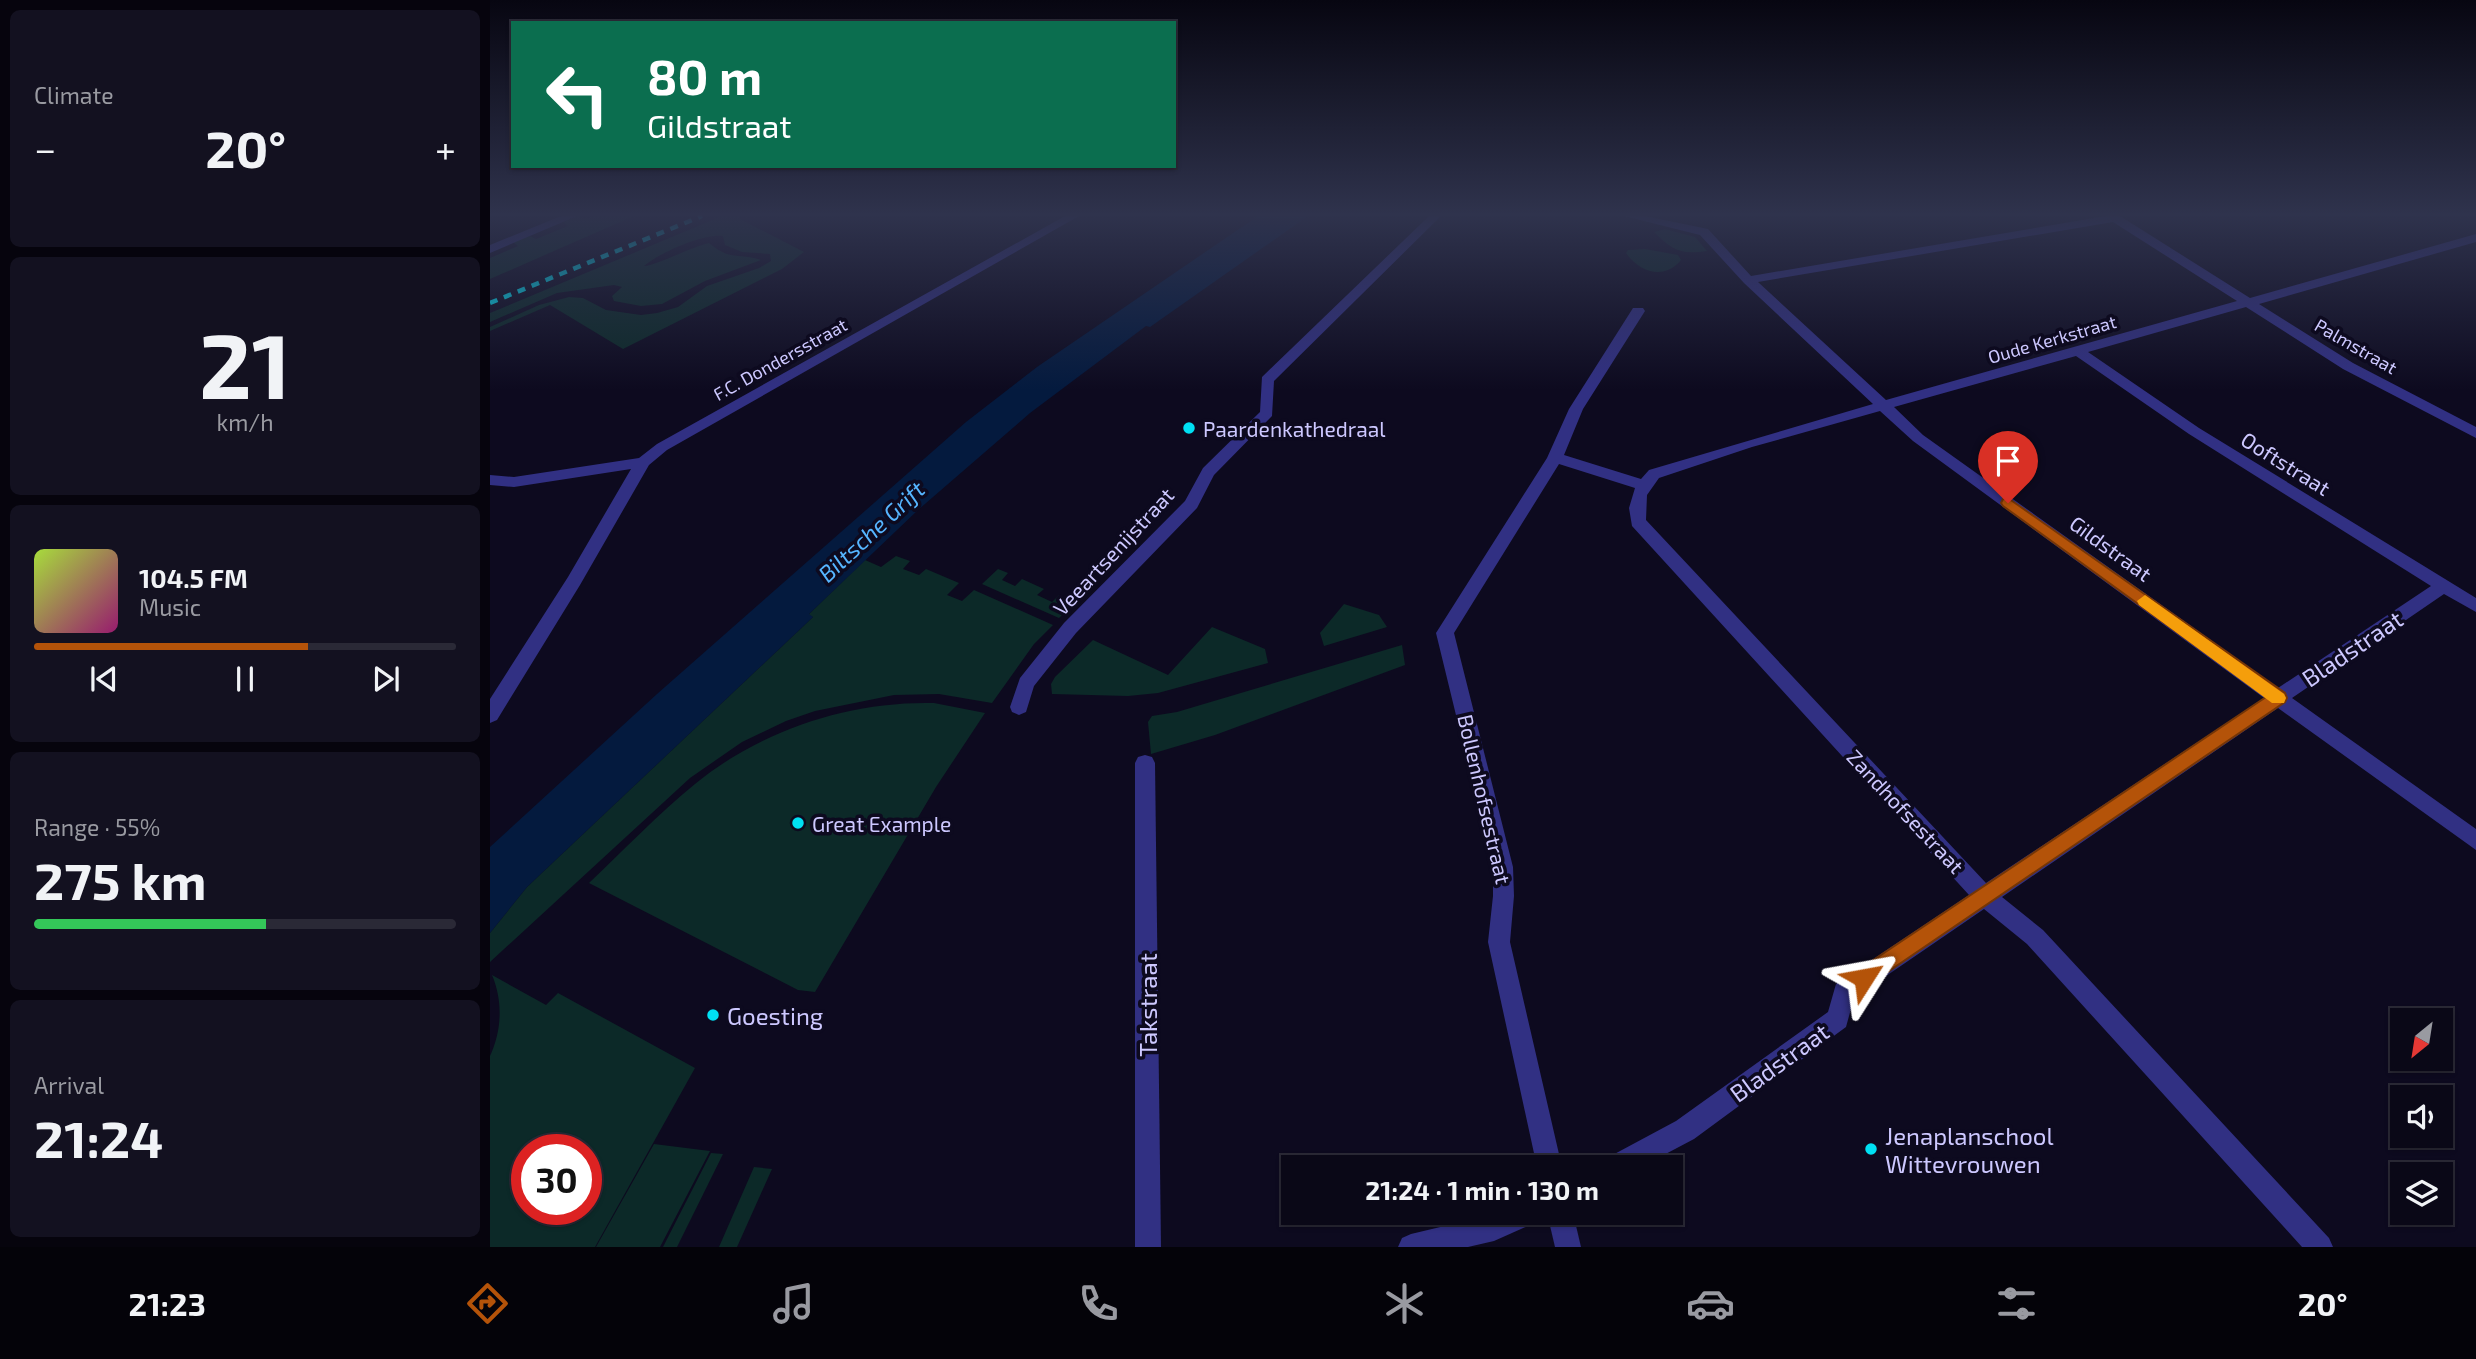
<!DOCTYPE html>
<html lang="en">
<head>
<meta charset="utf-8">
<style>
	:root { --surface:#0a0817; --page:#131120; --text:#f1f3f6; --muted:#999aa1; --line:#2a2936; --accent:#b45309 }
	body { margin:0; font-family:"Exo 2",sans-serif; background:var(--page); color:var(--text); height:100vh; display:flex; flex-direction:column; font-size:26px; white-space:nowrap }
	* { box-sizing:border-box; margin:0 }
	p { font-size:23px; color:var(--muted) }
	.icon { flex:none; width:38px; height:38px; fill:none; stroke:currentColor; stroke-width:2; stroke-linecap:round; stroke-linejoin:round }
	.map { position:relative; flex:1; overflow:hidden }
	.drawer { display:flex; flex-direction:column; gap:10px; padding:10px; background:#06040d; width:490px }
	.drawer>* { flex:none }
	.hud { position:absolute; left:21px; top:21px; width:665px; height:147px; border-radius:0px; box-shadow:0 2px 5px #0004,0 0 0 2px var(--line); background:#0b6e4f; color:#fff; overflow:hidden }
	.needle { width:46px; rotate:210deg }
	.controls { position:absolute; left:1900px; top:1008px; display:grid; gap:14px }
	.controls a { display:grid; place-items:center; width:63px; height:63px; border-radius:0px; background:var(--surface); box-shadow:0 2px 5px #0004,0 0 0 2px var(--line); font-size:35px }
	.speed { position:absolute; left:21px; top:1134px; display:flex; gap:14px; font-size:35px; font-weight:700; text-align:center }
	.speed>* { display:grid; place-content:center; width:91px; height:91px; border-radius:50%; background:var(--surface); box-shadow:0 2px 5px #0004,0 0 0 2px var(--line); line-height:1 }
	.speed .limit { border:10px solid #d22; background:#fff; color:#111 }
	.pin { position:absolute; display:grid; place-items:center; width:60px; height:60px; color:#fff; margin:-72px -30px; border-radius:50% 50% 50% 0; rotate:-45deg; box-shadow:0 0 7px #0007 }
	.pin .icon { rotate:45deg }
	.me { position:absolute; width:77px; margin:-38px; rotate:56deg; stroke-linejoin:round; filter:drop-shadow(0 0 5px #0008) }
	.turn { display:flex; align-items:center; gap:24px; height:147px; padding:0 21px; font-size:32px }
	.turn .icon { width:91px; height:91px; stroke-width:2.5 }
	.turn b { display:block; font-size:49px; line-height:60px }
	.big { font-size:52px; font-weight:700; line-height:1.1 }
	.drawer .widget { flex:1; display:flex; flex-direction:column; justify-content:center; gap:10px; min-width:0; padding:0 24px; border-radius:10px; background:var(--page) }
	.drawer .dial { align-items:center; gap:0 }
	.dial b { font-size:91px; line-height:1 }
	.song { display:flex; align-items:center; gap:21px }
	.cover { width:84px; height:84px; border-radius:10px; background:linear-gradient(135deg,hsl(80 70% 55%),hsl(320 70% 35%)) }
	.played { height:7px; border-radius:4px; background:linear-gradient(90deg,var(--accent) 65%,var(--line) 65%) }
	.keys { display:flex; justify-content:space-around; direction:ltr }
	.heat { display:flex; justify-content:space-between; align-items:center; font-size:38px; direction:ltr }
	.charge { height:10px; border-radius:5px; background:linear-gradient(90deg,#34c759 55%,var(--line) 0) }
	.trip { position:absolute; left:791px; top:1155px; width:402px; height:70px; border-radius:0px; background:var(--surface); box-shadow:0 2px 5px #0004,0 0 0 2px var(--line); font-weight:700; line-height:70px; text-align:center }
	.menu { display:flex; height:112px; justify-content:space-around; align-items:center; background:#040309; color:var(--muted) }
	.menu .icon { width:49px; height:49px }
	.menu .on { color:var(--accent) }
	.menu b { font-size:32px; color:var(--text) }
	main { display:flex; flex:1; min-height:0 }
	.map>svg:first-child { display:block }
</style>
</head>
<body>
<main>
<section class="drawer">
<div class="widget"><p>Climate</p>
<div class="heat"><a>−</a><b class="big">20°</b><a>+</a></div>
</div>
<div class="widget dial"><b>21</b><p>km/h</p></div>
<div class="widget">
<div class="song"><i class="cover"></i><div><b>104.5 FM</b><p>Music</p></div></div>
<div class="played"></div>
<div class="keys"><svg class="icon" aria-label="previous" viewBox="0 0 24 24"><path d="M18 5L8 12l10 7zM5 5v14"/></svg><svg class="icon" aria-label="pause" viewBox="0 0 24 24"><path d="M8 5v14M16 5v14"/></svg><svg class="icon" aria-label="next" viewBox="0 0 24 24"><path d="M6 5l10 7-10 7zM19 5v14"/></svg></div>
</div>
<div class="widget"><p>Range · 55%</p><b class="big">275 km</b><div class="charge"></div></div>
<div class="widget"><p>Arrival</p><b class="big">21:24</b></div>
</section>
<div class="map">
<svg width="1986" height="1247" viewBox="0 0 1986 1247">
	<rect width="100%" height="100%" fill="#0d0a1f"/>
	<g fill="#0c2928" fill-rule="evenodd">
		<polygon points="89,216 95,219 103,216 144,216 0,279 0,258 28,246 23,242 40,236 46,239 78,226 73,222"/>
		<path d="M232,216H254L248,218L314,252L292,269L133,349L60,305L0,331V327L49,305L79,297L93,298L116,310L151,315L167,313L188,307L217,286L269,268L281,261L280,254L252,252L235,245L233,236C214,233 169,253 154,266C162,267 204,246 219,243C242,262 247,252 271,260L215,281L172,304L151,306L124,301L122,296L132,287L124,285L67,293L0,322V313Z"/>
		<path d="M1175,229L1205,237L1217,251C1189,255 1183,250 1164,232Z"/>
		<path d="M1155,249L1188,255L1191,260C1175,280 1150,273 1136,253L1138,250Z"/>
		<polygon points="406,556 420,561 413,569 429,575 436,569 469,583 457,595 472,601 484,590 563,625 544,644 502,703 449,694 404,695 325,711 296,721 252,742 200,778 0,962 0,933 37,887 323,617 318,615 375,560 391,567"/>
		<polygon points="508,569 518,573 512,580 525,586 532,579 554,589 547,595 562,602 569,595 585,602 569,618 492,584"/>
		<polygon points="854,604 889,615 897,627 834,646 830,633"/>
		<polygon points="722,627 775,649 778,663 668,693 638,696 562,694 561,684 565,677 603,640 678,675"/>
		<polygon points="912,645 915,665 725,735 661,754 658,722 662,716 687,712"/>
		<path d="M444,703L495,713L446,787L325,992L308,990L99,883C134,850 168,814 205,784C271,730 359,701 444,703Z"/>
		<path d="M2,975L56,1005L68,993L205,1068L105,1247H0V1056C12,1030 13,1001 2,975ZM37,1150H96V1209H37Z"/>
		<polygon points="164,1144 220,1151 170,1247 106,1247"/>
		<polygon points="221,1153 233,1154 187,1247 173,1247"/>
		<polygon points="264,1167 282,1169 247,1247 229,1247"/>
	</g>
	<polygon fill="#041a3e" points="768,216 818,216 660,327 656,326 540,413 428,510 319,614 323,617 37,887 0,933 0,847 167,694 476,422 547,367"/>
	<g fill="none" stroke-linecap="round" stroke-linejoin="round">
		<g fill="#313083" fill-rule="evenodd">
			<polygon points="71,216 87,216 0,253 0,245"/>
			<polygon points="575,216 589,216 177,450 159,465 90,585 7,720 0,723 0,699 78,577 141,469 24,487 0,485 0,475 24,477 149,458 167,444"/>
			<polygon points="939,216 951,216 784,381 782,416 724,475 707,508 586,633 544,686 536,712 529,715 522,712 520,707 530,678 574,623 695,501 713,468 770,412 772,377"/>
			<path d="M1134,216H1155L1218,229L1261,276L1616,216H1630L1760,298L1986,234V242L1769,304L1863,363L1986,427V438L1853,369L1756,307L1598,352L1709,428L1986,598V612L1954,594L1802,698L1986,829V850L1788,708L1512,897L1553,930L1839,1238L1843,1247H1812L1537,944L1494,909L1364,998L1356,1027L1204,1139L1151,1167H1114L1117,1158L1186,1121L1338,1012L1346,984L1479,895L1142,526L1139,508L1145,488L1069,464L964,633L1023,867L1024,896L1020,942L1072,1167H1047L998,942L1003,896V867L946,633L1057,458L1079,409L1143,308H1153L1155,311L1093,409L1074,455L1151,479L1159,470L1383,404L1254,283L1210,235ZM1623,222L1747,301L1396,400L1268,282ZM1586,356L1699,434L1941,586L1788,688L1433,435L1404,407ZM1390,411L1423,441L1774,698L1496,883L1156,520L1157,495L1169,478L1262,447Z"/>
			<polygon points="655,755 662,757 665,763 671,1247 645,1247 645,763 648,757"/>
			<polygon points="1009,1213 1051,1213 1047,1222 1004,1241 978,1247 908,1247 912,1238 921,1234"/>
			<polygon points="1057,1213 1083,1213 1091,1247 1065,1247"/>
		</g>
		<polyline stroke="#00e0f3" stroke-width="4.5" stroke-dasharray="8 7" stroke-linecap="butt" points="0,303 212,216"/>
	</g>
	<linearGradient id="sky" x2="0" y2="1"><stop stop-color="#070611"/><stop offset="0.55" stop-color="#2f334d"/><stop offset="1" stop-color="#2f334d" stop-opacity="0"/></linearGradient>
	<rect width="1986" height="390" fill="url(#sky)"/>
	<polygon fill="#b45309" stroke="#753606" stroke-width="2" points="1518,498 1795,693 1797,698 1795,702 1374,988 1367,985 1364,978 1367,971 1776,697 1513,506 1511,503 1513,499"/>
	<polygon fill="#f59e0b" points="1655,595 1794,694 1796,698 1794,703 1782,703 1649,605 1647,601"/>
	<g fill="#00e0f3" stroke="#0d0a1f" stroke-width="2.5">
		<circle cx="699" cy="428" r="7"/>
		<circle cx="308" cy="823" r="7"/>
		<circle cx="223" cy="1015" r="7"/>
		<circle cx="1381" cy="1149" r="7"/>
	</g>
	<g text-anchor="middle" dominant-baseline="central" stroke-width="7" stroke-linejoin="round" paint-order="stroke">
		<g font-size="18" fill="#cdc8ff" stroke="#0d0a1f">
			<text transform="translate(1562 339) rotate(-16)">Oude Kerkstraat</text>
			<text transform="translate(1866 346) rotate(30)">Palmstraat</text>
			<text transform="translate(290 359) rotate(-29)">F.C. Dondersstraat</text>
		</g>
		<g font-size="21" fill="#cdc8ff" stroke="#0d0a1f" text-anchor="start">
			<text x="713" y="428">Paardenkathedraal</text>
			<text x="322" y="823">Great Example</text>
		</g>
		<g font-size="21" fill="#cdc8ff" stroke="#0d0a1f">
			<text transform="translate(1796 463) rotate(32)">Ooftstraat</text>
			<text transform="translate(1621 548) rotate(36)">Gildstraat</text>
			<text transform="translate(623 551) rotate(-47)">Veeartsenijstraat</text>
			<text transform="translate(995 799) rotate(77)">Bollenhofsestraat</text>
			<text transform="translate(1416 811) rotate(47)">Zandhofsestraat</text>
		</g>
		<g font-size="23" font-style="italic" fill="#56b5ff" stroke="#0d0a1f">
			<text transform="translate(381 531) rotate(-43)">Biltsche Grift</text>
		</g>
		<g font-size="24" fill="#cdc8ff" stroke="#0d0a1f">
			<text transform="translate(1862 648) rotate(-34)">Bladstraat</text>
			<text transform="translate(657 1005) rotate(-90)">Takstraat</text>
			<text transform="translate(1289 1062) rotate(-36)">Bladstraat</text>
		</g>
		<g font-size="24" fill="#cdc8ff" stroke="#0d0a1f" text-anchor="start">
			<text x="237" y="1015">Goesting</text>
			<text x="1395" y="1135">Jenaplanschool<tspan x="1395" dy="28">Wittevrouwen</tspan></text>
		</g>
	</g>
</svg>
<div class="controls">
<a><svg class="needle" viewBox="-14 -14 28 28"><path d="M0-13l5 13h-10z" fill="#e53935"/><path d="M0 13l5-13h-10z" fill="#999aa1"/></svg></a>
<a><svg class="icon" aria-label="sound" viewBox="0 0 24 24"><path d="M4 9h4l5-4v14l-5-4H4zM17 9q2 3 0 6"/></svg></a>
<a><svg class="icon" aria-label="layers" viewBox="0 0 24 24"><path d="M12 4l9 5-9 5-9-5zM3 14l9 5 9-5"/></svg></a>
</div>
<div class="speed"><div class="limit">30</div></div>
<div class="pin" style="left:1518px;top:503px;background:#d93025"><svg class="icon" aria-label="arrive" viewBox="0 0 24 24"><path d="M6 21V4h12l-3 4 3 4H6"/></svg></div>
<svg class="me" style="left:1374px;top:978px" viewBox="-20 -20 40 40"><path d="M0-17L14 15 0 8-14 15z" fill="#b45309" stroke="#fff" stroke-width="4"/></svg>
<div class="trip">21:24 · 1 min · 130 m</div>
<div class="hud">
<div class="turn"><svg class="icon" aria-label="left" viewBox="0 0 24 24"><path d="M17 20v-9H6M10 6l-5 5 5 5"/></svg><div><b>80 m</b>Gildstraat</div></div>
</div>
</div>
</main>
<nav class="menu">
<b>21:23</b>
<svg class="icon on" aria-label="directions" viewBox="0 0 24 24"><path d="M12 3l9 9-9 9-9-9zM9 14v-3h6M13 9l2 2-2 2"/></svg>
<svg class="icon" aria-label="music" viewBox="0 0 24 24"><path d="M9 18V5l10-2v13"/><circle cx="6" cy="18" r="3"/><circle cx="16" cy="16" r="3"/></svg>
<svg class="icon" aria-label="phone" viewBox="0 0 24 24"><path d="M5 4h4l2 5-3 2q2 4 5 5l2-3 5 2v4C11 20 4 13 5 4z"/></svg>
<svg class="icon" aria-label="climate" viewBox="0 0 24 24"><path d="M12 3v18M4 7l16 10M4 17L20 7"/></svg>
<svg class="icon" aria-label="car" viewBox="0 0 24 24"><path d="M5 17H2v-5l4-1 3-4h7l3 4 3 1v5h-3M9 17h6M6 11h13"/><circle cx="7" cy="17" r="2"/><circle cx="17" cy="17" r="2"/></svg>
<svg class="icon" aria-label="filters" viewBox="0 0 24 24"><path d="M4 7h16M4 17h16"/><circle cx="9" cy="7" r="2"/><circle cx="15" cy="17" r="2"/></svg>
<b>20°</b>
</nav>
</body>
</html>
